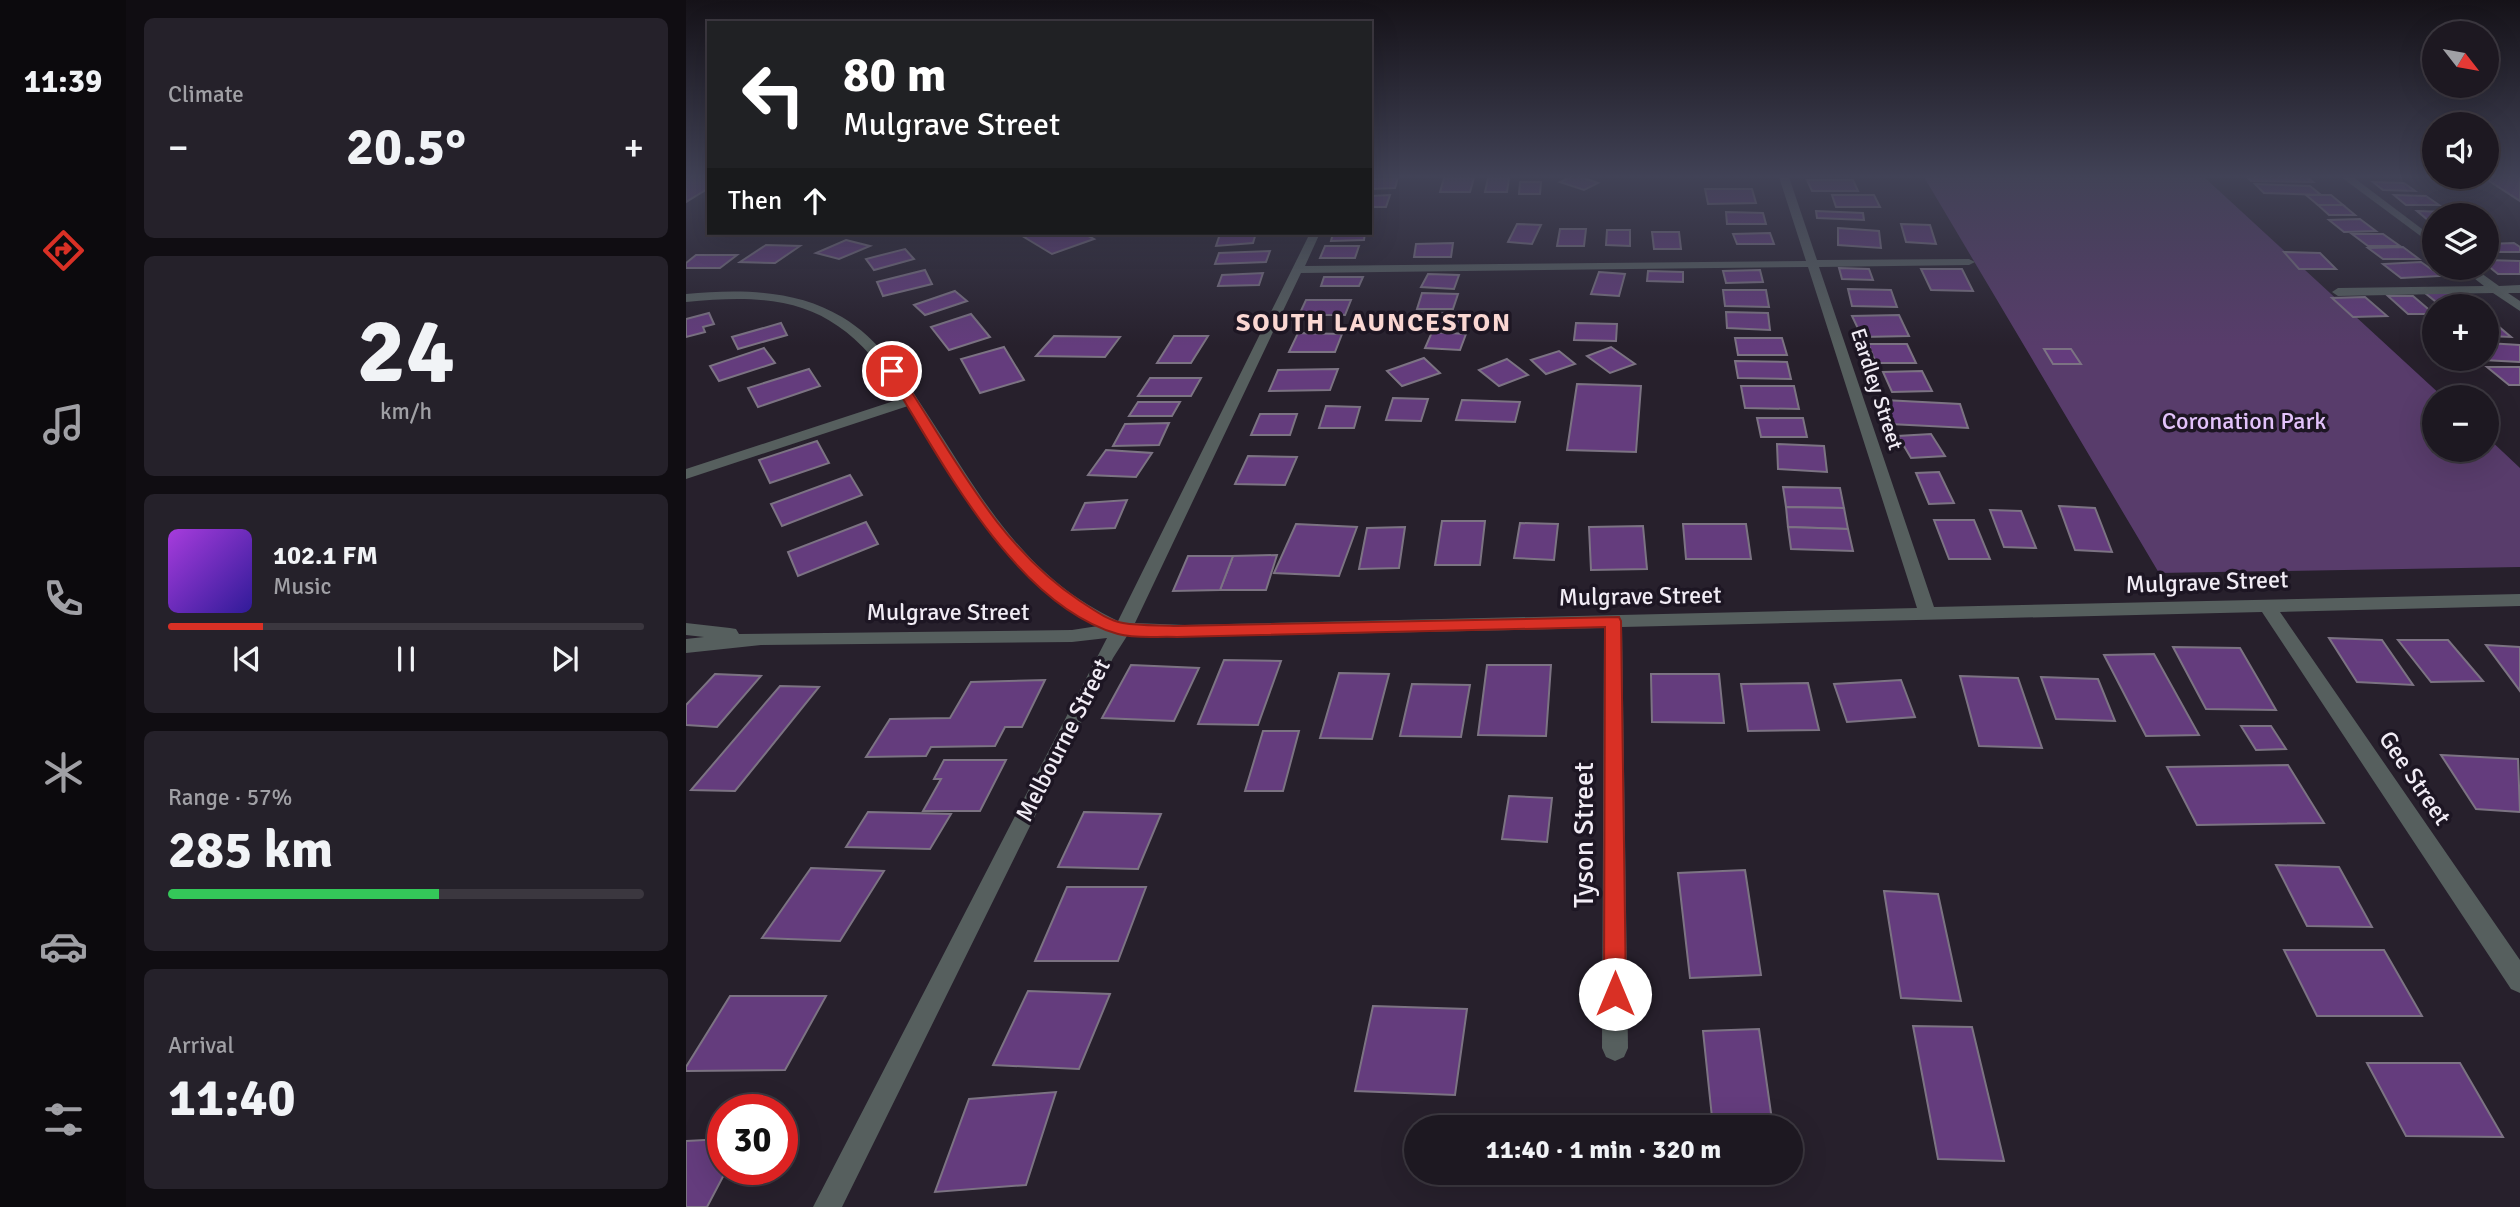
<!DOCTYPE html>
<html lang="en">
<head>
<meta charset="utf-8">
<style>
	:root { --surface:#1d1821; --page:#25212a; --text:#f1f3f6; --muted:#a0a0a5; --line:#3b373f; --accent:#d93025 }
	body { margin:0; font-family:Signika,sans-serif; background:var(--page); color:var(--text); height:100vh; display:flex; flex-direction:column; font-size:26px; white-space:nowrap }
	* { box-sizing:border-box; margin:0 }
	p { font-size:23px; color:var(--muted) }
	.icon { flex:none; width:38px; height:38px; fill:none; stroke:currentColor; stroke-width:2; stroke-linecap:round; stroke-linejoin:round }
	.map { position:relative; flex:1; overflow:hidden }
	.details { display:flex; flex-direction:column; gap:18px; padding:18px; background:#100d12; width:560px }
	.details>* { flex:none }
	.top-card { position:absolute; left:21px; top:21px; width:665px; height:214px; border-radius:0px; box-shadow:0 7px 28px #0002,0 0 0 2px var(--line); background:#202124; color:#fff; overflow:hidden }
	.needle { width:46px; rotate:121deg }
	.fabs { position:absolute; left:1736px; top:21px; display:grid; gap:14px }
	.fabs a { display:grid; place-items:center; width:77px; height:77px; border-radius:50%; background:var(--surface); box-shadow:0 7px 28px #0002,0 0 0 2px var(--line); font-size:35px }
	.speed { position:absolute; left:21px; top:1094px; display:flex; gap:14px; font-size:35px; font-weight:700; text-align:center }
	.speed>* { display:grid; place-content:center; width:91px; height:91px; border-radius:50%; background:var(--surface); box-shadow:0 7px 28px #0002,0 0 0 2px var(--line); line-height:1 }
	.speed .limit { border:10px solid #d22; background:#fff; color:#111 }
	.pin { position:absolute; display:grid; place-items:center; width:60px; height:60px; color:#fff; margin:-30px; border:4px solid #fff; border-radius:50%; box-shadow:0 2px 7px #0007 }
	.me { position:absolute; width:77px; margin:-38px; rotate:0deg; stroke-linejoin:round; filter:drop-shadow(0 0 5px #0008) }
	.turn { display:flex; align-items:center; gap:24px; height:147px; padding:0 21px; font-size:32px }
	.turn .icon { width:91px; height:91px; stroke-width:2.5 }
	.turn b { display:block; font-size:49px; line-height:60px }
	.then { display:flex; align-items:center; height:66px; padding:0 21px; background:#0003; gap:14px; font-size:26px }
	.big { font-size:52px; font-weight:700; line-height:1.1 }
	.details .card { flex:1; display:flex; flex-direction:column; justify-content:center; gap:10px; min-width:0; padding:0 24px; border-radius:10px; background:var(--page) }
	.details .dial { align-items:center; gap:0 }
	.dial b { font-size:91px; line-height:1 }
	.song { display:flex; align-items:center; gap:21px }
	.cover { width:84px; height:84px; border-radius:10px; background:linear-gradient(135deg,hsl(280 70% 55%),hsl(250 70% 35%)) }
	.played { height:7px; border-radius:4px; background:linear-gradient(90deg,var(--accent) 20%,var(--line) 20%) }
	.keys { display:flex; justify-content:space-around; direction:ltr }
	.heat { display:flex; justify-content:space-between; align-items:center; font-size:38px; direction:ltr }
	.charge { height:10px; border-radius:5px; background:linear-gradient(90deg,#34c759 57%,var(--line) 0) }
	.trip { position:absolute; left:718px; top:1115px; width:399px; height:70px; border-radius:35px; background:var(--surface); box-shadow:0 7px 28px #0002,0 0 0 2px var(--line); font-weight:700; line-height:70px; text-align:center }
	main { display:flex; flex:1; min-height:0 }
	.dock { display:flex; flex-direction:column; width:126px; justify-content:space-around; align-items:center; background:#0c0a0d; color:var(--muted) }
	.dock .icon { width:49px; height:49px }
	.dock .active { color:var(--accent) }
	.dock b { font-size:32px; color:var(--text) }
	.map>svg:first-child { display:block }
</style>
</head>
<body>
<main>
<nav class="dock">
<b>11:39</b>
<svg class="icon active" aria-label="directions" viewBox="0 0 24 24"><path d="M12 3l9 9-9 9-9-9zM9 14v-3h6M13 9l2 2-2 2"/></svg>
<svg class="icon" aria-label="music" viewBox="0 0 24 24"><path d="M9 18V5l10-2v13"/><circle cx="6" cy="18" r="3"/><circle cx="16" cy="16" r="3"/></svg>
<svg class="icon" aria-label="phone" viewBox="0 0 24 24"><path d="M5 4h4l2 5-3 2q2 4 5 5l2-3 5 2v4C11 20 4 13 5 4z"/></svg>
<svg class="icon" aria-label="climate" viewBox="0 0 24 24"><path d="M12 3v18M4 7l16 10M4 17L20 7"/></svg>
<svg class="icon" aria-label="car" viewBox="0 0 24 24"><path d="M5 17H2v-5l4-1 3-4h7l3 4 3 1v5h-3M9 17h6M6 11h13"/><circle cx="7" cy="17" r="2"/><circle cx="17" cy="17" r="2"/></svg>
<svg class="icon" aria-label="filters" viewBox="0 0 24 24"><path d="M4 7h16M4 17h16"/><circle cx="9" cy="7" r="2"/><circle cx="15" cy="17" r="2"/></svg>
</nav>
<section class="details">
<div class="card"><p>Climate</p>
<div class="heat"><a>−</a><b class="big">20.5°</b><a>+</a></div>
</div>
<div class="card dial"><b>24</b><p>km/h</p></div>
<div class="card">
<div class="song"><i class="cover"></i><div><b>102.1 FM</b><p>Music</p></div></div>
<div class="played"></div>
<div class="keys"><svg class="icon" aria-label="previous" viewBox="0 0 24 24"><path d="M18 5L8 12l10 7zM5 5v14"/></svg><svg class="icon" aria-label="pause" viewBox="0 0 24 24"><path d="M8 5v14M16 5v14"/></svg><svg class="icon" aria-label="next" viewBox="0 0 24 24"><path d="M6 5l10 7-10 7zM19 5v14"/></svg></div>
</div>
<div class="card"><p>Range · 57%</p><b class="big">285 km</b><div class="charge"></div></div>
<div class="card"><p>Arrival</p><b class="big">11:40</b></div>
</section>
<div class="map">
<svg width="1834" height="1207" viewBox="0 0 1834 1207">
	<rect width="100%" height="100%" fill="#27202c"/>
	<polygon fill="#583c6b" points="1238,177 1518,177 1757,397 1748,397 1748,450 1801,450 1801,437 1834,468 1834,567 1473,573"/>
	<g fill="#643c7d" stroke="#7c7383" stroke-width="2">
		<polygon points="3,177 23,177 23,188 0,202 0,179"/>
		<polygon points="884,177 895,177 912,183 898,190 874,182"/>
		<polygon points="1561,177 1621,177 1627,182 1565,181"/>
		<polygon points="1797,177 1834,177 1834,201"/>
		<polygon points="712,178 709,188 684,189 684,179"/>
		<polygon points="758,178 788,178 784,192 754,192"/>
		<polygon points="802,178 823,178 821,192 799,192"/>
		<polygon points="1121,180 1167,180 1172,191 1126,191"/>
		<polygon points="834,182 855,182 854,194 833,194"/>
		<polygon points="1687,182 1718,183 1729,191 1697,190"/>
		<polygon points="1569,184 1624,186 1635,195 1578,193"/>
		<polygon points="1019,189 1066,189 1070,203 1022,204"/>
		<polygon points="704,195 700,207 684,207 684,196"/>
		<polygon points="1146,195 1188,195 1194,207 1150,207"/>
		<polygon points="1620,195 1645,195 1657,205 1632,205"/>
		<polygon points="1708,195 1740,196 1753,205 1720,205"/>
		<polygon points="1632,205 1657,205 1669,215 1643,215"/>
		<polygon points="1130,211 1177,213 1178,220 1131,218"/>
		<polygon points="1731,211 1761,212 1766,215 1748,215 1748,221 1743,221"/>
		<polygon points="1040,212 1077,213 1080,224 1041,224"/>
		<polygon points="1674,219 1690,231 1658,232 1643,220"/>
		<polygon points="831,224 855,225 846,244 822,242"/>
		<polygon points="1215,224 1244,225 1250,244 1220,242"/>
		<polygon points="1152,228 1193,231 1195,248 1152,245"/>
		<polygon points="874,229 900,229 898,246 871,246"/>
		<polygon points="921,230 944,230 944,246 920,245"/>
		<polygon points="966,232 993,232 995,249 968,249"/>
		<polygon points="350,233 397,233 408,239 366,254 338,237"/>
		<polygon points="570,233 567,243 530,246 534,234"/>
		<polygon points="647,233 679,233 678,240 645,241"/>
		<polygon points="1084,233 1088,244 1051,244 1047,234"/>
		<polygon points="1666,234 1697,234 1714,246 1682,246"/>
		<polygon points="160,240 184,246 153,259 130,253"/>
		<polygon points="767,243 765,257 728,257 730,244"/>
		<polygon points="1828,243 1834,247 1834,252 1801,252 1801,244"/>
		<polygon points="80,245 114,246 89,263 54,262"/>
		<polygon points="639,246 673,246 669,258 634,258"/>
		<polygon points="1717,247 1733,259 1697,259 1682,248"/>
		<polygon points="219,249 228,259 188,270 180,259"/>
		<polygon points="584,251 580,262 529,264 533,253"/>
		<polygon points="1598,252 1634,253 1650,269 1613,269"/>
		<polygon points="10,255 51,255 34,268 0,268 0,263"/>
		<polygon points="1801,260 1834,261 1834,274 1812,274 1801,265"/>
		<polygon points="1735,262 1755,276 1715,278 1697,264"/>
		<polygon points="1153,268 1183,269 1187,280 1156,279"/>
		<polygon points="1235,269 1276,269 1287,291 1245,290"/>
		<polygon points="239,270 246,284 197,296 191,282"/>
		<polygon points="1074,270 1077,282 1040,283 1037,271"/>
		<polygon points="962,271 997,272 997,282 961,281"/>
		<polygon points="913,272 939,274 933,296 905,294"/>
		<polygon points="577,273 573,285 532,286 536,275"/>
		<polygon points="742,274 773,275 768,289 735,287"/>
		<polygon points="638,277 677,277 673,286 635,286"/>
		<polygon points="1162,289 1205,290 1211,307 1166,306"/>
		<polygon points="1037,290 1080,290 1083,307 1039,306"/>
		<polygon points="269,291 281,301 239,315 228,305"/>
		<polygon points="736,293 772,294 767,309 731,309"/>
		<polygon points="1739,293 1774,293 1790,306 1755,306"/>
		<polygon points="1702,296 1727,296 1748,314 1722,314"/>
		<polygon points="1679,297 1701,316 1667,317 1646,298"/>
		<polygon points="620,300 665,300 659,315 613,315"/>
		<polygon points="1040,312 1082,313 1084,330 1041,328"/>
		<polygon points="23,313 28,324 17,327 19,332 0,337 0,319"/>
		<polygon points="749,313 779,314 775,328 743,327"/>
		<polygon points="285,314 304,337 263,350 245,327"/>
		<polygon points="1213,315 1223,336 1176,337 1166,316"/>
		<polygon points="1801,320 1805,320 1825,337 1801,336"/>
		<polygon points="95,323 101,335 52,349 46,337"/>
		<polygon points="890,323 931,324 930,341 888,340"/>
		<polygon points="746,332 780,334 774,350 739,348"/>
		<polygon points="612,333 656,334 649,352 603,352"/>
		<polygon points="368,336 434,337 419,357 350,356"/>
		<polygon points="488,336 522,336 505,363 471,363"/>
		<polygon points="1049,338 1096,338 1101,355 1052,355"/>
		<polygon points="1801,343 1834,345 1834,362 1797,360 1796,359 1801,359"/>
		<polygon points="1182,344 1221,344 1230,363 1190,363"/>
		<polygon points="318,347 338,380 294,393 275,359"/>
		<polygon points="925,347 949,364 924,373 901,356"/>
		<polygon points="78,348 89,363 33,381 24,366"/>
		<polygon points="1358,349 1385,349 1395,364 1367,364"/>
		<polygon points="873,351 889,364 860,374 845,360"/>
		<polygon points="738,358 754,373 716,386 701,371"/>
		<polygon points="821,359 842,375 813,386 793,370"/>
		<polygon points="1049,361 1101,362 1105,379 1052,378"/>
		<polygon points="1801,367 1834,367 1834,385 1823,385"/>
		<polygon points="123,369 134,386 72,407 62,388"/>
		<polygon points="652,369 644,390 583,391 592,370"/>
		<polygon points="1236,371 1246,391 1206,392 1197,372"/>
		<polygon points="464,378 515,378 505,396 452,396"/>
		<polygon points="891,384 955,386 950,452 881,450"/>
		<polygon points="1055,386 1108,386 1113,409 1059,408"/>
		<polygon points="707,398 742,399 735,421 700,420"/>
		<polygon points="776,400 834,402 829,422 770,420"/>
		<polygon points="1198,400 1274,404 1282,428 1204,424"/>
		<polygon points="452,402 494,402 486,416 443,416"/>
		<polygon points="640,406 674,407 668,428 633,428"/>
		<polygon points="574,414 611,414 604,435 565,435"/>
		<polygon points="1071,418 1117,418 1121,437 1075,437"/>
		<polygon points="483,423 473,445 427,446 439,424"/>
		<polygon points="1245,434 1259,456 1225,458 1212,436"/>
		<polygon points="131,441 143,463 84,483 73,460"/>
		<polygon points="1091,444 1138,446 1141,472 1092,469"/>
		<polygon points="420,450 466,453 450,477 402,475"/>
		<polygon points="562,456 611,457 599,485 549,484"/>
		<polygon points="1253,472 1268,503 1243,504 1230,473"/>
		<polygon points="164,475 176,495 96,526 85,504"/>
		<polygon points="1097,487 1154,488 1158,508 1100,507"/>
		<polygon points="441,500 429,528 386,530 399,503"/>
		<polygon points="1373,506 1409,508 1426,552 1389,550"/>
		<polygon points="1100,507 1158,508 1162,529 1102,527"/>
		<polygon points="1304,510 1335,511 1350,548 1318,547"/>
		<polygon points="1248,520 1288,520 1304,559 1263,559"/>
		<polygon points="756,521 799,521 794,565 749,565"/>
		<polygon points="180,522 192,544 112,576 102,552"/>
		<polygon points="834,523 872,524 868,560 828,558"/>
		<polygon points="610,524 671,527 653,576 588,573"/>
		<polygon points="997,524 1060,524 1065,559 1000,559"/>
		<polygon points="957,526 961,569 905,570 903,527"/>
		<polygon points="719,527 713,568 673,569 681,528"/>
		<polygon points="1102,527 1162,529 1167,551 1105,549"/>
		<polygon points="591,555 580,590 534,590 547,556"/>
		<polygon points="502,556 547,556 534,590 487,591"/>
		<polygon points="1643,638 1696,640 1727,685 1671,682"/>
		<polygon points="1712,640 1762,640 1797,681 1745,682"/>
		<polygon points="1800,645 1834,647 1834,691"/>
		<polygon points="1487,647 1554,648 1590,710 1520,709"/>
		<polygon points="1468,654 1513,735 1460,736 1418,655"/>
		<polygon points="538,660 595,661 572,725 512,724"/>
		<polygon points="445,665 513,668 488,721 416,718"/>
		<polygon points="801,665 865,665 860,736 792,735"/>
		<polygon points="653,673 703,674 686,739 634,738"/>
		<polygon points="29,674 75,676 31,727 0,725 0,705"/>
		<polygon points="965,674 1033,674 1038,723 966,722"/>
		<polygon points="1274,676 1332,678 1356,748 1293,746"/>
		<polygon points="1355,677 1412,679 1429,721 1370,719"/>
		<polygon points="359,680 336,727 319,727 309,746 245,747 240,756 180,757 204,719 264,718 285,682"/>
		<polygon points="1215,680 1229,717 1161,722 1148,684"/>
		<polygon points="1122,683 1133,730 1062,731 1055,684"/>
		<polygon points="726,684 784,685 775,737 714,736"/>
		<polygon points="94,686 133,687 49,791 5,790"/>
		<polygon points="1555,726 1585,726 1600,749 1570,750"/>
		<polygon points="577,731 613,731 597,791 559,791"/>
		<polygon points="1755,755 1832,759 1834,812 1790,809"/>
		<polygon points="258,760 320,760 294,811 237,811 255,779 248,779"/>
		<polygon points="1602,765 1638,823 1511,825 1481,767"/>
		<polygon points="823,796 866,798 861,842 816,839"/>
		<polygon points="182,812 265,814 244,849 160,847"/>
		<polygon points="398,812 475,814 452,869 372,867"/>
		<polygon points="1590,865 1653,867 1686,927 1621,926"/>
		<polygon points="125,868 198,871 154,941 76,938"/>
		<polygon points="1059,870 1075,975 1004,978 992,873"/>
		<polygon points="381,887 460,887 432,961 349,961"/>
		<polygon points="1198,891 1252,894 1275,1001 1215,998"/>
		<polygon points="1598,950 1698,950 1736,1016 1631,1016"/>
		<polygon points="342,991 424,994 393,1069 307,1065"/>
		<polygon points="44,996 140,996 99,1070 0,1071 0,1067"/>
		<polygon points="687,1006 781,1009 769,1095 669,1091"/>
		<polygon points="1227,1026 1286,1027 1318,1161 1252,1159"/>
		<polygon points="1073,1029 1087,1127 1027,1127 1017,1031"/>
		<polygon points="1681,1063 1774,1063 1817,1137 1720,1136"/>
		<polygon points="370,1092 340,1185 249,1192 283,1099"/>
		<polygon points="37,1139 37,1169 41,1169 21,1207 0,1207 0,1141"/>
		<polygon points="1032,1172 1094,1172 1095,1180 1033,1183"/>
	</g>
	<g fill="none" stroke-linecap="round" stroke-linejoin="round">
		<g fill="#565f5e" fill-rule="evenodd">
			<path d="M1093,177H1103L1131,260L1283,259L1289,262L1283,265L1133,267L1248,607L1834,594V606L1594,612L1834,960V993L1825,989L1576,612L936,627L942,1048L938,1057L929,1061L920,1057L916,1048L918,628L499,637L441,636L427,658L156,1207H127L421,638L386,642L75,645L0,653V639L18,637L0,635V623L44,628L50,629L53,634L386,630L412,626C321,583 274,487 222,406L0,479V469L217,398C157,307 107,291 0,302V294C52,289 110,289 156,317C193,339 217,376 240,412C295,496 336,576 432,621L624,233H634L619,266L1120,261ZM1122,267L1231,608L499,625L449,623L615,273Z"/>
			<polygon points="1655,177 1667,177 1748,238 1748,246"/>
			<polygon points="1775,268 1788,268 1813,286 1834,285 1834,293 1822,293 1834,301 1834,311 1807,293 1652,296 1646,292 1652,288 1798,286"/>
		</g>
	</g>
	<linearGradient id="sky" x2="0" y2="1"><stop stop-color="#151218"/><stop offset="0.51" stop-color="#414256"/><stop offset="1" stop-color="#414256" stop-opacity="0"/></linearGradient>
	<rect width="1834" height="346" fill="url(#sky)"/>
	<path fill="#d93025" stroke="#8d1f18" stroke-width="2" d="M206,367L210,368C265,450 310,546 394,601C408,610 421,620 437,623C454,626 474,625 491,626L933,617L935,621L940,994L937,1002L929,1005L921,1002L918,994L919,627L491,637C472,636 450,639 432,634C327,604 254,457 200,371Z"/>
	<g text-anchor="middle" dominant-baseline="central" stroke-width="7" stroke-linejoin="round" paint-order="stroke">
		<g font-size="21" fill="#f1ecf5" stroke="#1d1623">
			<text transform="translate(1191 389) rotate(72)">Eardley Street</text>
		</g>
		<g font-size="24" fill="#e3c3fb" stroke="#1d1623">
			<text x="1558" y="421">Coronation Park</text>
		</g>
		<g font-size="24" fill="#f1ecf5" stroke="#1d1623">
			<text transform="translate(1521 582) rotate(-2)">Mulgrave Street</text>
			<text transform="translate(954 596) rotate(-1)">Mulgrave Street</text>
			<text x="262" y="612">Mulgrave Street</text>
			<text transform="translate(377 740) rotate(-63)">Melbourne Street</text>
			<text transform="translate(1729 778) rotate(56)">Gee Street</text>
		</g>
		<g font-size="26" font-weight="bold" letter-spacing="2" fill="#fad7d2" stroke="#1d1623">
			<text x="688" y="323">SOUTH LAUNCESTON</text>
		</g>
		<g font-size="28" fill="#f1ecf5" stroke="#1d1623">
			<text transform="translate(898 835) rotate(-90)">Tyson Street</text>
		</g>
	</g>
</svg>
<div class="fabs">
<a><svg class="needle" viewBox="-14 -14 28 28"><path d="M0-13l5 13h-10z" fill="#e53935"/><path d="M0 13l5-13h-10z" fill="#a0a0a5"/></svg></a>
<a><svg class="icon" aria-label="sound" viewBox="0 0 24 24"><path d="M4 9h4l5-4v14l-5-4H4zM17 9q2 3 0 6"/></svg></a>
<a><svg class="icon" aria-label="layers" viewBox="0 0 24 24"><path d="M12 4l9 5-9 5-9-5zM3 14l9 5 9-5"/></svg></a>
<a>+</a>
<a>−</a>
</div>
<div class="speed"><div class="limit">30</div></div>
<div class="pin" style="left:206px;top:371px;background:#d93025"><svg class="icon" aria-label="arrive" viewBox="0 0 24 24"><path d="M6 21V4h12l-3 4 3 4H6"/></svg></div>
<svg class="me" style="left:929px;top:994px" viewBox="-20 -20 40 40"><circle r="19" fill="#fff"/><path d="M0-13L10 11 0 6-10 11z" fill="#d93025"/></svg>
<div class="trip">11:40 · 1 min · 320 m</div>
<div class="top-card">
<div class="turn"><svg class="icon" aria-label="left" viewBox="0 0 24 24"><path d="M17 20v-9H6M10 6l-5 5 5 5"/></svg><div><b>80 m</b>Mulgrave Street</div></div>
<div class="then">Then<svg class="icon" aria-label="ahead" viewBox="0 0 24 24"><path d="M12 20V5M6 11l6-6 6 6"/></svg></div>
</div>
</div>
</main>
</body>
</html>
